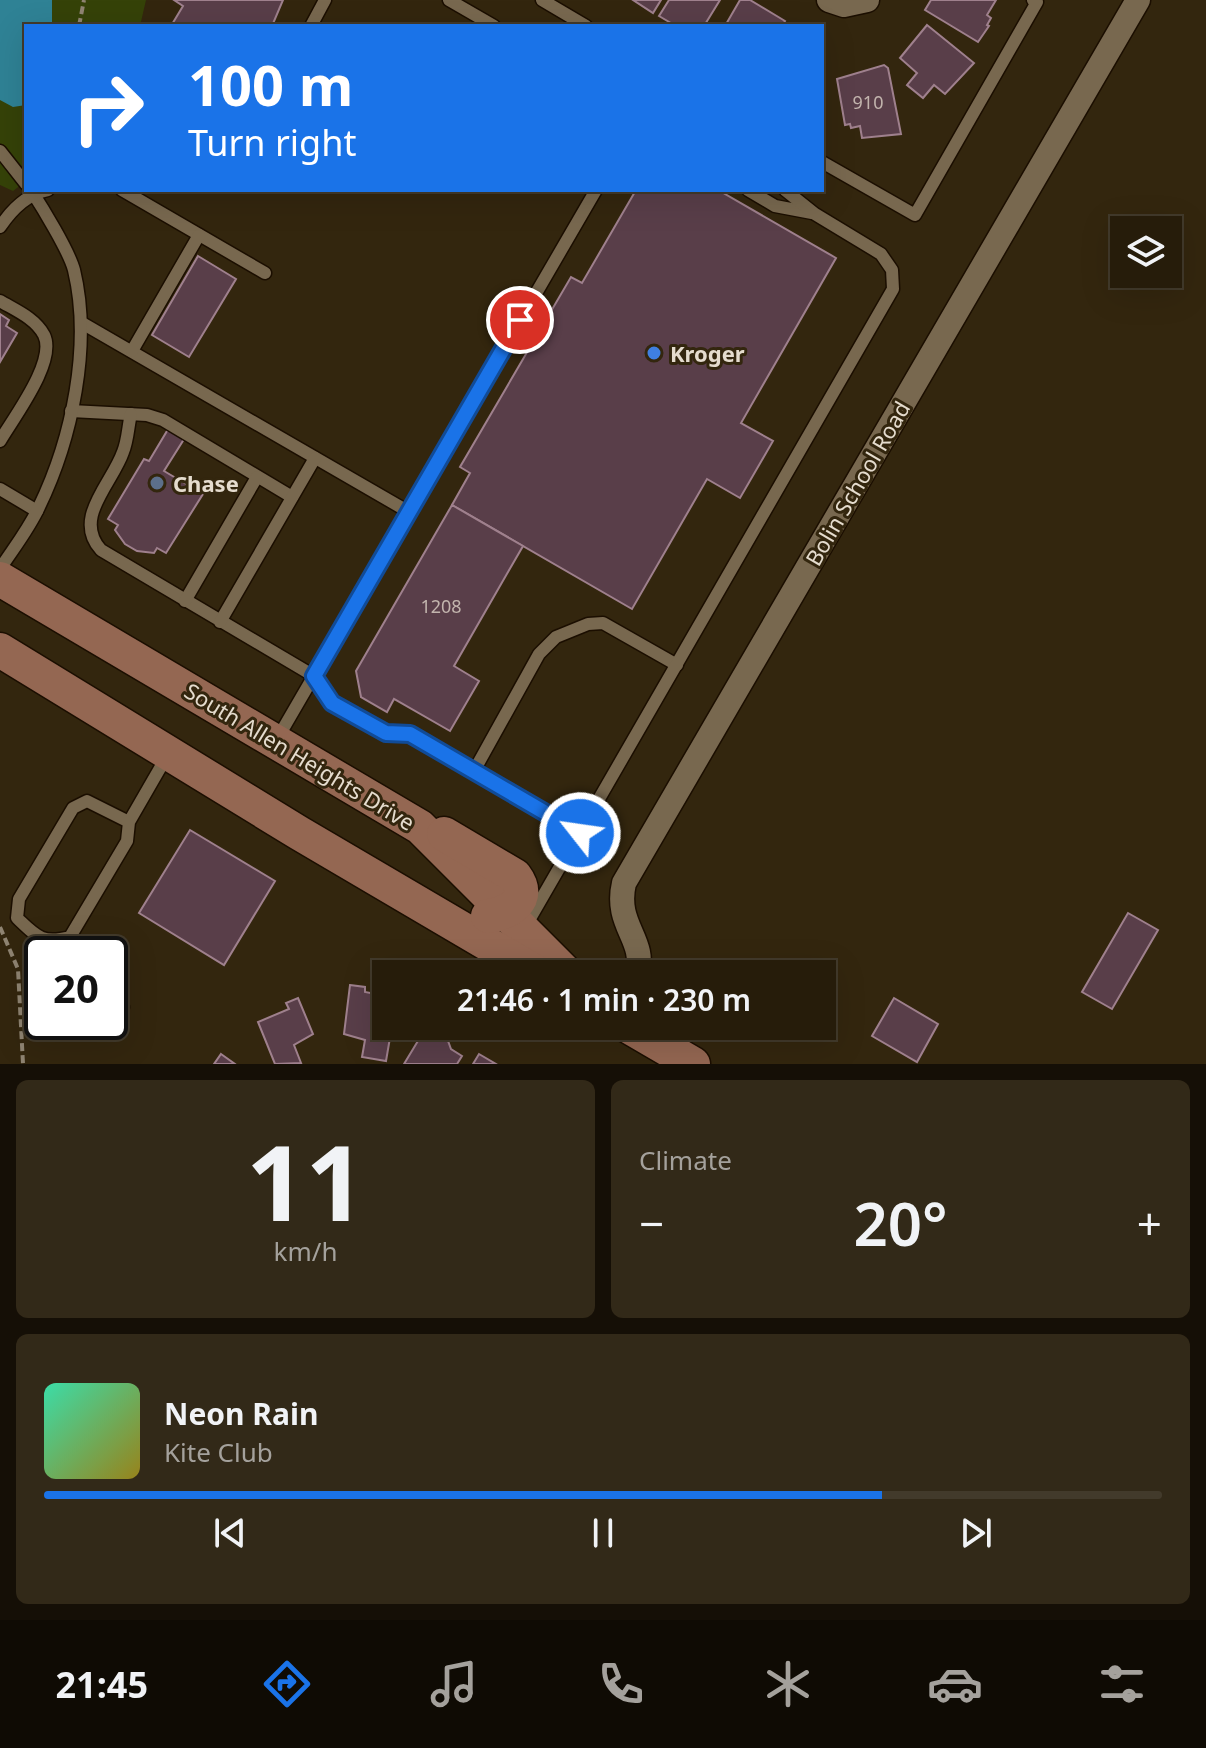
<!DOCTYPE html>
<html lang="en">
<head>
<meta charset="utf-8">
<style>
	:root { --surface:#261c0a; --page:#322918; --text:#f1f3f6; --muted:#a4a19c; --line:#423a2b; --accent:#1a73e8 }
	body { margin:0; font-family:"Noto Sans",sans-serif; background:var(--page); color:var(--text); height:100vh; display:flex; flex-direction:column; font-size:30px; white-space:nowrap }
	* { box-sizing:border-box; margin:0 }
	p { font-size:26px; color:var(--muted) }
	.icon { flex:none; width:44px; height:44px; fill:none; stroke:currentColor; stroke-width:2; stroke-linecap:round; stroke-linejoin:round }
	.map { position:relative; height:1064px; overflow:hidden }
	.details { display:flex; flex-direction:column; gap:16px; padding:16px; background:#150f06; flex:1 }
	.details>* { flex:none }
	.hud { position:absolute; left:24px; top:24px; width:800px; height:168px; border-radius:0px; box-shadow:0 8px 32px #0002,0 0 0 2px var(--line); background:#1a73e8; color:#fff; overflow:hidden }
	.fabs { position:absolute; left:1110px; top:216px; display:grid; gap:16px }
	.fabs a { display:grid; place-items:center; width:72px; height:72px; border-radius:0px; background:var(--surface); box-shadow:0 8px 32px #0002,0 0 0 2px var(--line); font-size:40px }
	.speed { position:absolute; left:24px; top:936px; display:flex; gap:16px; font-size:40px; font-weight:700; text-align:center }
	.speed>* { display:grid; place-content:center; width:104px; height:104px; border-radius:50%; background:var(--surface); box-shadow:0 8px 32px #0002,0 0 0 2px var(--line); line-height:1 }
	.speed .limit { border:4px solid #111; border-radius:12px; background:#fff; color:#111 }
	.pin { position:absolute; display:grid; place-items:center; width:68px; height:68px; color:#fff; margin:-34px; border:4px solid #fff; border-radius:50%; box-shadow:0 2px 8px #0007 }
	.me { position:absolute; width:88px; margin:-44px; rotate:300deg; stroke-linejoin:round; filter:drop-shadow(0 0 6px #0008) }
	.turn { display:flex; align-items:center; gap:28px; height:168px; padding:0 32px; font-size:36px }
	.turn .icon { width:104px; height:104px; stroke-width:2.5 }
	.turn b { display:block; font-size:56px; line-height:68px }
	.big { font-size:60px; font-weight:600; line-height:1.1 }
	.details .card { flex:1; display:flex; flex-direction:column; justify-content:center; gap:12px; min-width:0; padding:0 28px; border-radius:12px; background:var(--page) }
	.details .dial { align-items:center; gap:0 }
	.dial b { font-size:104px; line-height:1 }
	.song { display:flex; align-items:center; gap:24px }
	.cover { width:96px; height:96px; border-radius:12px; background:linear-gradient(135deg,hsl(160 70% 55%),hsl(50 70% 35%)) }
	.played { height:8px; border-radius:4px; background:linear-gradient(90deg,var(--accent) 75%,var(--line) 75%) }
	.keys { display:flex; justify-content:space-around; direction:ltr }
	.heat { display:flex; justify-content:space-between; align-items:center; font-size:44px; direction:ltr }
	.details .tiles { flex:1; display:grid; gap:16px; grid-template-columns:1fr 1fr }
	.card:last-child { grid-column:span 2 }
	.trip { position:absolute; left:372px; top:960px; width:464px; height:80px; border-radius:0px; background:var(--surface); box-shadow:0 8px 32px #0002,0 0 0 2px var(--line); font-weight:600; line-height:80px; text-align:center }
	.menu { display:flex; height:128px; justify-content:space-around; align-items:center; background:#0f0b04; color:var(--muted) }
	.menu .icon { width:56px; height:56px }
	.menu .on { color:var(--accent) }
	.menu b { font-size:36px; color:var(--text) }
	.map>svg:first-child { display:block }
</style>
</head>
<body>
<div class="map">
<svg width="1206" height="1064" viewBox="0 0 1206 1064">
	<rect width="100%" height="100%" fill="#33260e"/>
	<polygon fill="#354208" points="0,0 146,0 140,26 26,26 26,181 13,191 0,185"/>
	<polygon fill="#2f8295" points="0,0 52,0 52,26 26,26 26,105 13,107 0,100"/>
	<g fill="#593e49" stroke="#9f808d" stroke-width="2">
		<polygon points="174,0 283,0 272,26 171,26 183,6"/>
		<polygon points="633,0 661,0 653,13"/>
		<polygon points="669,0 720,0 704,26 676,26 659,16"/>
		<polygon points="740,0 750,0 785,21 782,26 725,26"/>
		<polygon points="931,0 996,0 987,15 991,18 987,25 989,26 978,42 925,10"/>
		<polygon points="927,25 974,63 945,94 934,85 923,98 907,85 917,73 900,58"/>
		<polygon points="884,65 888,68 901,134 862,138 860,126 851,128 850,124 845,125 837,79"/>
		<polygon points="636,190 718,190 836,258 741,423 773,441 740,498 707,479 632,609 452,505 470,473 460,467 571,277 582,283"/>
		<polygon points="198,256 236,279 189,357 152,335"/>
		<polygon points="0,314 9,320 6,326 17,333 0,362"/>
		<polygon points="170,426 186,436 164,471 203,494 166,553 157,548 154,553 137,551 125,544 115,530 118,525 108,519 144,459 149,461"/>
		<polygon points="452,505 523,546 454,666 479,681 450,731 394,699 387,712 361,697 356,671"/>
		<polygon points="190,830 275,881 224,965 139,913"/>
		<polygon points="1128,913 1158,930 1112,1009 1082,992"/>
		<polygon points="350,985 365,987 365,992 386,996 386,1026 392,1026 386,1061 362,1057 365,1040 344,1034"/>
		<polygon points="298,998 313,1034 294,1045 301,1063 275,1064 258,1022 289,1009 286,1003"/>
		<polygon points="894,998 938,1024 917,1062 872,1036"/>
		<polygon points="427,1026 438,1026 450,1033 447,1038 451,1049 462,1056 457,1064 404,1064"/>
		<polygon points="221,1054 235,1064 214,1064"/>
		<polygon points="479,1054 496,1064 473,1064"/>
	</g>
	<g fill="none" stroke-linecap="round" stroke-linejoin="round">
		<defs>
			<g id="service">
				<polyline points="449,0 494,26"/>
				<polyline points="542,0 586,26"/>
				<polyline points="311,26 325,0"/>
				<polyline points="0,151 26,184"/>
				<polyline points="822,162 915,215 1037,2 1033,0"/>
				<polyline points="122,190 265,273"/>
				<polyline points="748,190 775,206 812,213"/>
				<path d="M0,227C12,209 27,194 48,190"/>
				<path d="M0,301C15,310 35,318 44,335C57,361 14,417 0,441"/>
				<polyline points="82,323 409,512"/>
				<polyline points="132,351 199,235"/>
				<polyline points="71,411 147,415 163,420 292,497"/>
				<path d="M131,414C128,426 128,440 123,452C112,484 72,518 101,550L314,676L332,703L386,733L410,734L580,833"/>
				<polyline points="0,489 37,511"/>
				<path d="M0,569C13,549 29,529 39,507C72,439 92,345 74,270C69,251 42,207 31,190"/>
				<polyline points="185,601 257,477"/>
				<polyline points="220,622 315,458"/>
				<polyline points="276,741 596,190"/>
				<polyline points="474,771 539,654 556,637 588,624 603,623 677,665"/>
				<path d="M129,822L127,841L70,937C42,944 37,937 17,918L19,899L73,808L87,801L129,822L167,756"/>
				<polyline points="524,929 893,289 892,270 881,254 815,214 785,190"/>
				<polyline points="110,999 123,1007"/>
			</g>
			<g id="minor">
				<polyline points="829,0 844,5 867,0"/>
				<path d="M637,974C647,939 614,926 624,883L1138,0"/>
			</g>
			<g id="secondary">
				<polyline points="0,579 420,827 567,974"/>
				<polyline points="0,650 299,833 539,974"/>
				<path d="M444,834L515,876C533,900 509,913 488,916"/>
				<polyline points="628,1026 693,1064"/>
			</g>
		</defs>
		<use href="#service" stroke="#1b0e00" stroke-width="15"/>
		<use href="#minor" stroke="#1b0e00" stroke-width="27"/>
		<use href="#secondary" stroke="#1b0e00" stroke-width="37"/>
		<g stroke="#8f8472" stroke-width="4" stroke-dasharray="8 4" stroke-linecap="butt">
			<polyline points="79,26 84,0"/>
			<polyline points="0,927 18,969 23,1064"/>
		</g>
		<use href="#service" stroke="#78684f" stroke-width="12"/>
		<use href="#minor" stroke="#78684f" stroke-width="24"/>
		<use href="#secondary" stroke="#946752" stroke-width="34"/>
	</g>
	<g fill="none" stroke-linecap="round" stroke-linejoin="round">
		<defs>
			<polyline id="route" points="520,320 314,676 332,703 386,733 410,734 580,833"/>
		</defs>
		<use href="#route" stroke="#114b97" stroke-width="20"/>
		<use href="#route" stroke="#1a73e8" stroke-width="14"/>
	</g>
	<circle fill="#3f7fe0" stroke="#33260e" stroke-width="3" cx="654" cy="353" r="8"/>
	<circle fill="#5c6f8a" stroke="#33260e" stroke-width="3" cx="157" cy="483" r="8"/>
	<g text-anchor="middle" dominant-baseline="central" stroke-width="6" stroke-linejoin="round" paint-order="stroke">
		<g font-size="18" fill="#c2b4ad">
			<text x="868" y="102">910</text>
			<text x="441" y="606">1208</text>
		</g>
		<g font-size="22" font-weight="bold" fill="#e5dcce" stroke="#33260e" text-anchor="start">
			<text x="670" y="353">Kroger</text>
			<text x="173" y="483">Chase</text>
		</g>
		<g font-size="22" fill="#e5dcce" stroke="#33260e">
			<text transform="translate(857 483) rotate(-60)">Bolin School Road</text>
			<text transform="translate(300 756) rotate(31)">South Allen Heights Drive</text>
		</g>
	</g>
</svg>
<div class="fabs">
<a><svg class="icon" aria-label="layers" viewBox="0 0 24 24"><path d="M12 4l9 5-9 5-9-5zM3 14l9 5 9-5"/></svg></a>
</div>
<div class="speed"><div class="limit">20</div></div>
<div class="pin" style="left:520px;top:320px;background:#d93025"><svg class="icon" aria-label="arrive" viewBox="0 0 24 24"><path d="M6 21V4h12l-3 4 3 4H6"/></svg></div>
<svg class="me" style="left:580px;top:833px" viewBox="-20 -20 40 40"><circle r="17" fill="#1a73e8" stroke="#fff" stroke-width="3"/><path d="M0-11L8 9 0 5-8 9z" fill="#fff"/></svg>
<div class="trip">21:46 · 1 min · 230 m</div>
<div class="hud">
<div class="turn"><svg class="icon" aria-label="right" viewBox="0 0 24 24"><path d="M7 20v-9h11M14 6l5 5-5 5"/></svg><div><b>100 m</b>Turn right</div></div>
</div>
</div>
<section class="details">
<div class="tiles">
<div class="card dial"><b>11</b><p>km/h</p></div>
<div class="card"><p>Climate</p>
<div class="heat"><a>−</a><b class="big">20°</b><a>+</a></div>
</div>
<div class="card">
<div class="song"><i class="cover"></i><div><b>Neon Rain</b><p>Kite Club</p></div></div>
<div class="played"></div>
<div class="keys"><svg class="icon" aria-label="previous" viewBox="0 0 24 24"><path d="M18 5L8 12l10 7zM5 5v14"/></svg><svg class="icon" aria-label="pause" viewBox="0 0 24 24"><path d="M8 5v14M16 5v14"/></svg><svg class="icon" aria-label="next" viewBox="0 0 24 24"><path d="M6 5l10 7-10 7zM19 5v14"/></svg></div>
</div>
</div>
</section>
<nav class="menu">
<b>21:45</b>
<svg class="icon on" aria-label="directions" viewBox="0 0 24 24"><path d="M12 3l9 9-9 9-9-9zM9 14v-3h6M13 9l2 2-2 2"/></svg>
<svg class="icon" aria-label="music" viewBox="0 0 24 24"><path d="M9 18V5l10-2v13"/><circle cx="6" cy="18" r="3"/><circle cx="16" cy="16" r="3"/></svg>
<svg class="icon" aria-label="phone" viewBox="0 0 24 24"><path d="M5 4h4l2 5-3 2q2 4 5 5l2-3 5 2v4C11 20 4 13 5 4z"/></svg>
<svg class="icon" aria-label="climate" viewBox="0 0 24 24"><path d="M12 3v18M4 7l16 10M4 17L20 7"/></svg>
<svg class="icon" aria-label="car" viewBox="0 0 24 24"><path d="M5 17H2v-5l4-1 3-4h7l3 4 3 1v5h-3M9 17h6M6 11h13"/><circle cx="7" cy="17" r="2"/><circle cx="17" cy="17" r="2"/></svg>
<svg class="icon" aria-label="filters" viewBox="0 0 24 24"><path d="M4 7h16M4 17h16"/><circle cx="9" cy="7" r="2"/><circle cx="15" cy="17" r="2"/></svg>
</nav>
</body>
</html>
